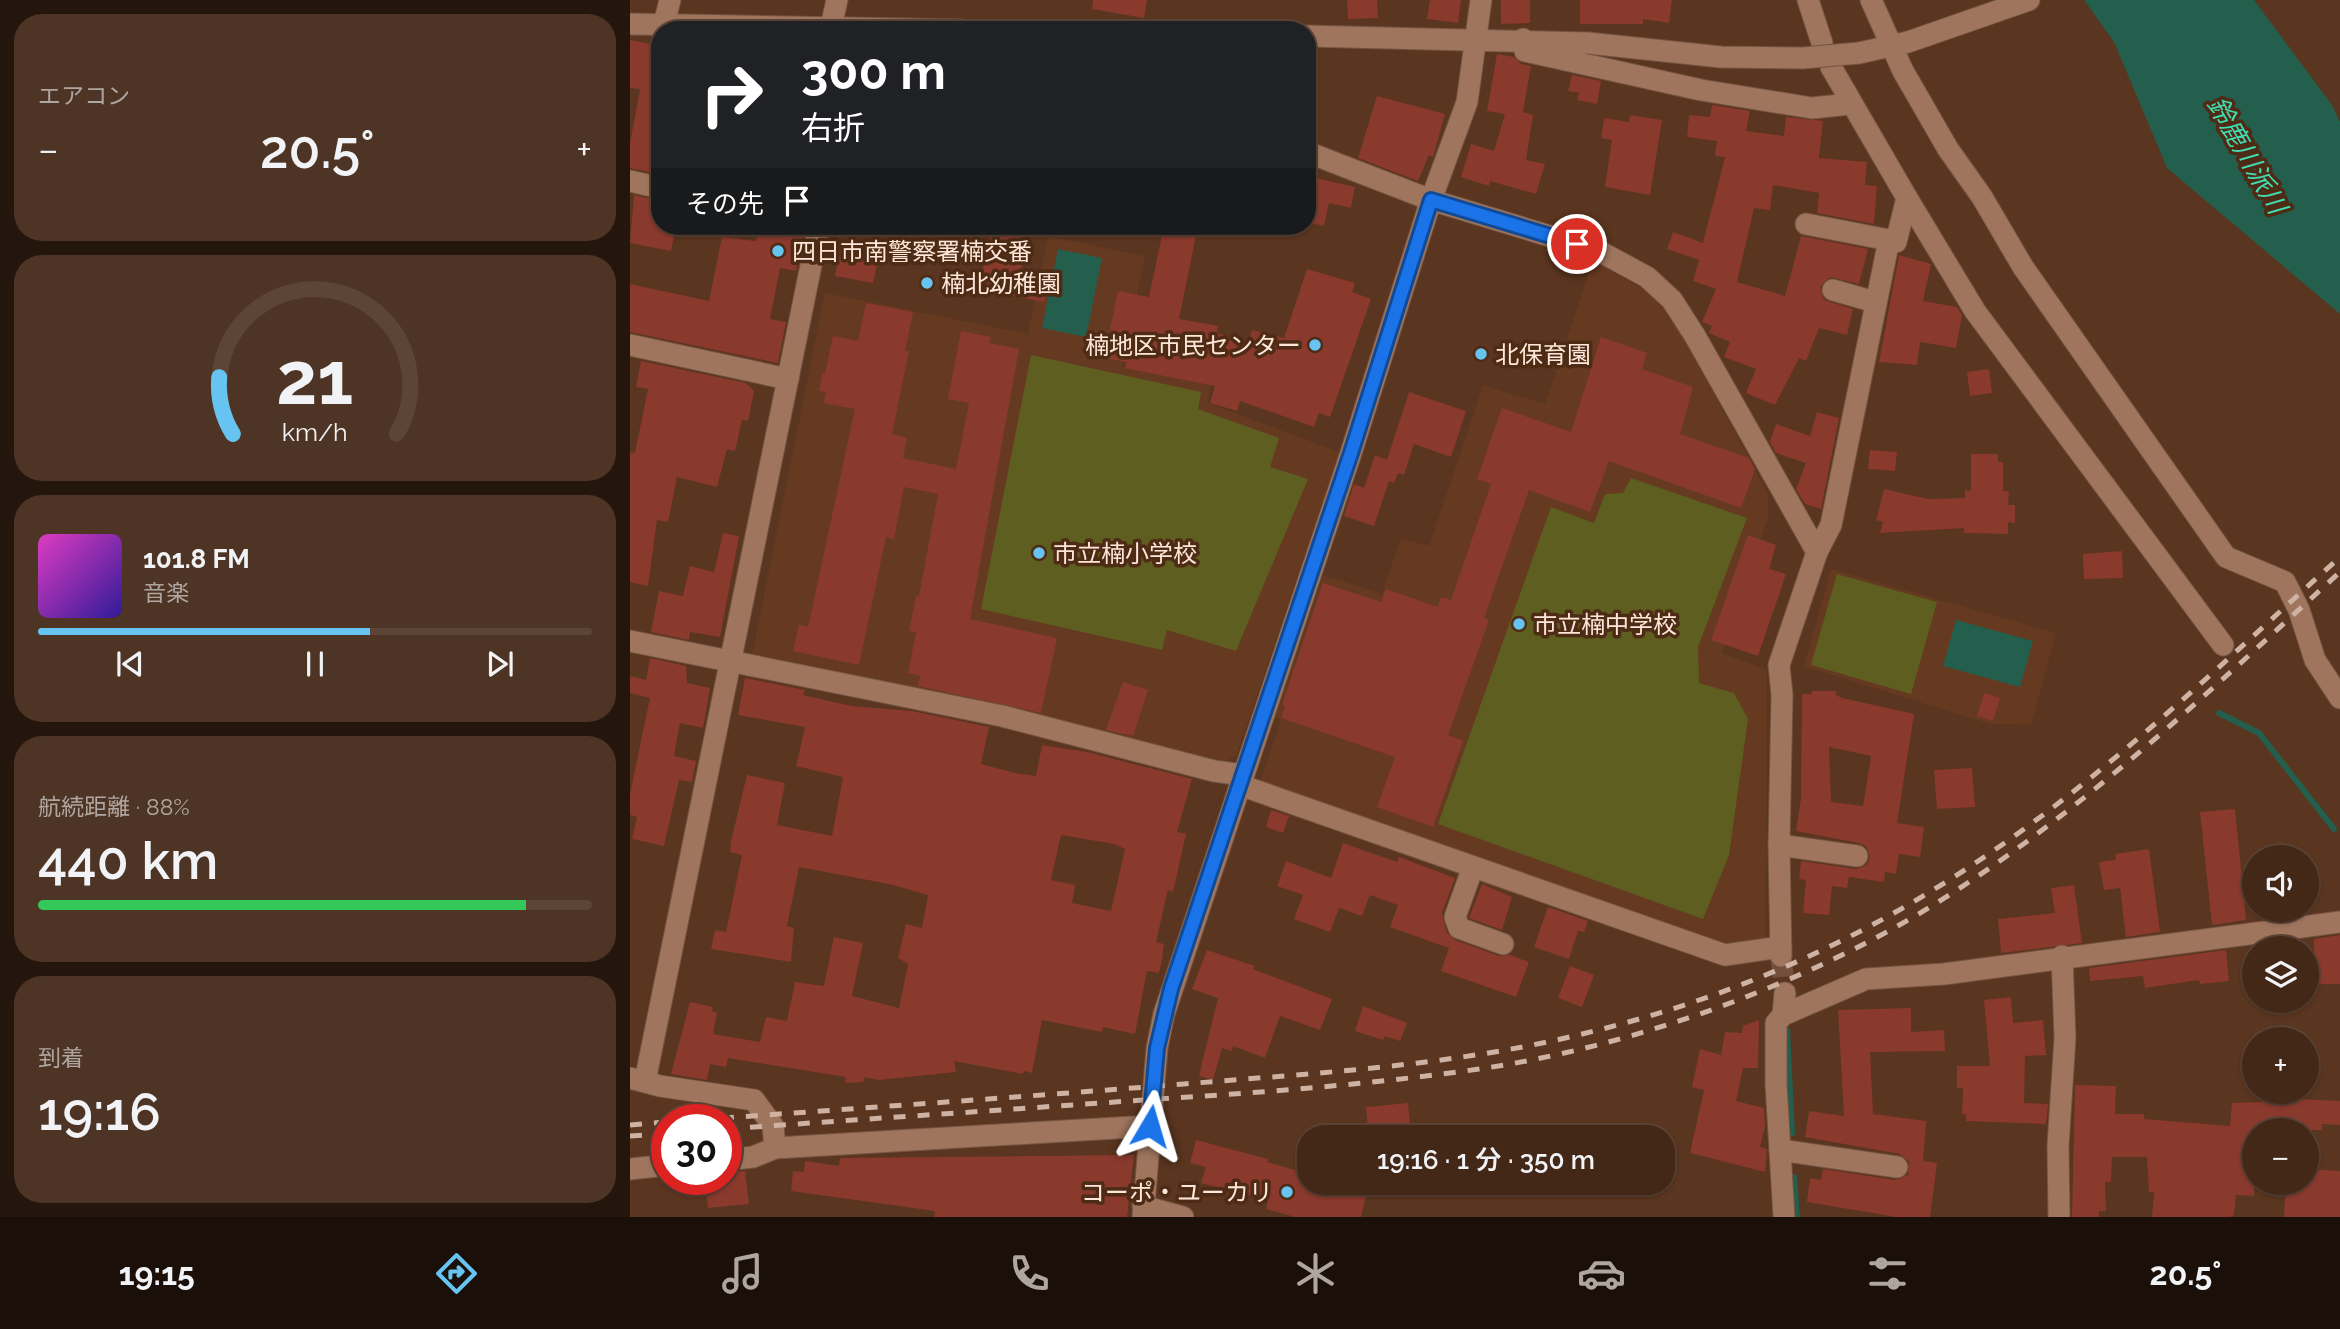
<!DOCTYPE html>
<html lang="ja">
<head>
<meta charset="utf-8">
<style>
	:root { --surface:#442817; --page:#4e3424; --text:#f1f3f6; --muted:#afa6a1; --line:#5c4436; --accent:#67c4f0 }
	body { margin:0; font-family:Raleway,"Noto Sans JP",sans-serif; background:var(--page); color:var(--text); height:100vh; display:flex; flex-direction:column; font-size:26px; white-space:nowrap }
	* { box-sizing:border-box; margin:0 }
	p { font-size:23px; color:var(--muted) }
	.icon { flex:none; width:38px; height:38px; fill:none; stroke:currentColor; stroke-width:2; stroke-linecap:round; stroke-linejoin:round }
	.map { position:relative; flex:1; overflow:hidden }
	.sheet { display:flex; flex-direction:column; gap:14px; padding:14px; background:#25160d; width:630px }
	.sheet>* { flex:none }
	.hud { position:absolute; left:21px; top:21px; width:665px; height:214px; border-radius:28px; box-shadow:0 2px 5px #0004,0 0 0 2px var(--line); background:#202124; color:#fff; overflow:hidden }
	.fabs { position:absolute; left:1612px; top:845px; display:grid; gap:14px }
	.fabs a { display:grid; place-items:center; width:77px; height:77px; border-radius:50%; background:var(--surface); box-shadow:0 2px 5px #0004,0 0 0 2px var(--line); font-size:35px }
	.speed { position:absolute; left:21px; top:1104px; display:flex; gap:14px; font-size:35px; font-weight:700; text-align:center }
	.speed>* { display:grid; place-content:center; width:91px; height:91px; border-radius:50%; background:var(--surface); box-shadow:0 2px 5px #0004,0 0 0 2px var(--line); line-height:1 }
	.speed .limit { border:10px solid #d22; background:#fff; color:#111 }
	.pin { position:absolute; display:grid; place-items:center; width:60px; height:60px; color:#fff; margin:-30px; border:4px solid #fff; border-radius:50%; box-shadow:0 2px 7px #0007 }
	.me { position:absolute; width:77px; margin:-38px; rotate:7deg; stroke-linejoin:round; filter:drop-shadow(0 0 5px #0008) }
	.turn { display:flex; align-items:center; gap:24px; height:147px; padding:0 35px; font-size:32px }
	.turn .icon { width:91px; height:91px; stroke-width:2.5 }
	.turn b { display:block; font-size:49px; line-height:60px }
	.then { display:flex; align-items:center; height:66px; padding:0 35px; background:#0003; gap:14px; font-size:26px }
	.big { font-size:52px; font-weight:600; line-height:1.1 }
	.sheet .tile { flex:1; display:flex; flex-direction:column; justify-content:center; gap:10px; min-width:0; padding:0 24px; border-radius:28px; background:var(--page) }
	.sheet .dial { align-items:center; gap:0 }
	.dial svg { height:182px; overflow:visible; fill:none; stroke:var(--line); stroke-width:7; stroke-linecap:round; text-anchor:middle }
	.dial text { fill:var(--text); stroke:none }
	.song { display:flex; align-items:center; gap:21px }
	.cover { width:84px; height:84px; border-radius:10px; background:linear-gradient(135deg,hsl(310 70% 55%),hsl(250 70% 35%)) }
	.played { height:7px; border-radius:4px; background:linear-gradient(90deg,var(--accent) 60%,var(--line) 60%) }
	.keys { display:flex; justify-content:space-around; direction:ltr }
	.heat { display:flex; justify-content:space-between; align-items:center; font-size:38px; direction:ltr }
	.charge { height:10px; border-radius:5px; background:linear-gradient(90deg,#34c759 88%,var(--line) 0) }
	.trip { position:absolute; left:667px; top:1125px; width:378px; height:70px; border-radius:28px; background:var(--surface); box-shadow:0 2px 5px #0004,0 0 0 2px var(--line); font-weight:600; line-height:70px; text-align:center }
	.tabs { display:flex; height:112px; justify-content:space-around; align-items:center; background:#1b1009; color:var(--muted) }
	.tabs .icon { width:49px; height:49px }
	.tabs .on { color:var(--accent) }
	.tabs b { font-size:32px; color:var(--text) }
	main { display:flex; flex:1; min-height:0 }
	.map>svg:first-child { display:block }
</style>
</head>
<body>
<main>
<section class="sheet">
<div class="tile"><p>エアコン</p>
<div class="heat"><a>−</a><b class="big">20.5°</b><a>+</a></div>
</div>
<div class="tile dial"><svg viewBox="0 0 100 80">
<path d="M14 69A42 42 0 1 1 86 69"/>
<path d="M14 69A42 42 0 0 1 8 44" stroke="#67c4f0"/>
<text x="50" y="56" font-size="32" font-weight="700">21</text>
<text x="50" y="72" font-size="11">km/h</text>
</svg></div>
<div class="tile">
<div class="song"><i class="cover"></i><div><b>101.8 FM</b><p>音楽</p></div></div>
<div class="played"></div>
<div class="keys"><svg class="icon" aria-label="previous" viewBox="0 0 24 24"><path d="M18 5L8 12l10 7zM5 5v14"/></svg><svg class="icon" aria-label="pause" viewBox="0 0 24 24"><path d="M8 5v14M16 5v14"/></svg><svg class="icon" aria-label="next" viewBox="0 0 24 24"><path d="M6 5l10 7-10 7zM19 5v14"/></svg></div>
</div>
<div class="tile"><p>航続距離 · 88%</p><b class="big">440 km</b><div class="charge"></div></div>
<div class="tile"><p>到着</p><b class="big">19:16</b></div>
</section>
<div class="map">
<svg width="1710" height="1217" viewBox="0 0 1710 1217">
	<rect width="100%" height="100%" fill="#5a351f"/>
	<g fill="#663a20">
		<polygon points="418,236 515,256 492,366 581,385 578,403 710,452 606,756 588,764 127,661 122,654 195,293 398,334"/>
		<polygon points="963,260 1027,298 1042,316 1138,494 1138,519 1092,653 1137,670 1136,942 1091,945 629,784 651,720 645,717 693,575 752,594 771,538 799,546 853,385 915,404"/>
		<polygon points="1201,569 1426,633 1401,725 1360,724 1174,666"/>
	</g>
	<g fill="#5d5e20">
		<polygon points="401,355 571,392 568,409 649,438 640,467 678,479 606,651 537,630 532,650 351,609"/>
		<polygon points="1001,478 1117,518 1068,647 1069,683 1104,693 1118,719 1099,855 1073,919 808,824 921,507 964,523 975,494 993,493"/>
		<polygon points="1207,574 1307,602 1281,694 1181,665"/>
	</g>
	<g fill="#245e4d">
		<polygon points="1454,0 1624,0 1702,105 1710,122 1710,314 1537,168 1484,42"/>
		<polygon points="428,249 472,258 456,337 412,328"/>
		<polygon points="1326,620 1403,641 1390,687 1313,666"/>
	</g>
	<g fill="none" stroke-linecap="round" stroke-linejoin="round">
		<g stroke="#245e4d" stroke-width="6">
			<polyline points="1589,713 1629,733 1704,829"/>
			<polyline points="1157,1030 1162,1133"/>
			<polyline points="1164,1177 1167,1217"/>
		</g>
	</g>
	<g fill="#8a392d" fill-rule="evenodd">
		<polygon points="463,0 517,0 514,18 462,9"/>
		<polygon points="717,0 747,0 748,18 718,19"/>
		<polygon points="800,0 831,0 828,23 797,19"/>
		<polygon points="871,0 900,0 900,23 871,24"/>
		<polygon points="950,0 1042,0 1039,23 1013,19 1013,24 950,24"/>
		<polygon points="0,40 30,46 30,174 0,168 0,143 10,89 0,88"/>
		<polygon points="867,54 884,57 891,64 901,66 893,112 903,115 896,160 915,164 906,194 860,181 859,186 831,177 841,144 864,151 875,114 857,111"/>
		<polygon points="942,75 971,81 967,104 947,100 949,93 938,91"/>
		<polygon points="747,96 815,114 803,157 799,155 788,181 728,158"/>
		<polygon points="1082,105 1120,111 1116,131 1154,136 1156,117 1193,121 1189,158 1237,162 1235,185 1247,186 1244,224 1187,213 1189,193 1143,185 1140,210 1124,208 1107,282 1155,296 1171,236 1238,249 1229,284 1200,277 1190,287 1194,300 1223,309 1217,335 1189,328 1176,361 1169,358 1145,405 1116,393 1126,369 1094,357 1100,342 1079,333 1082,326 1072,322 1086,289 1063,281 1069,260 1037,249 1043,232 1073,243 1095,157 1085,156 1087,141 1057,137 1059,115 1080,117"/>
		<polygon points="1000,115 1032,120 1020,195 975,187 982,140 971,138 974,118 999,122"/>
		<polygon points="677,176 725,187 721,208 699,203 694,226 677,222"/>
		<polygon points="4,195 30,201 30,228 45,231 41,251 0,243"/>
		<polygon points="129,226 176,226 166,271 150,268 140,319 156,322 148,363 0,332 0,284 79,301 92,237 126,241"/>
		<polygon points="362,226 393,232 387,264 392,265 391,269 420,275 414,302 349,289"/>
		<polygon points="534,226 568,226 549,319 588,326 587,333 618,343 622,330 654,338 677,269 725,283 722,292 741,299 700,417 689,413 684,427 610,401 607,411 580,403 585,386 495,368 496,362 474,358 488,291 519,297"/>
		<polygon points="221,240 251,246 243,283 205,276 209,256 217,257"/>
		<polygon points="1269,255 1301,264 1293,301 1327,307 1332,315 1326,348 1290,342 1287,365 1249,362"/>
		<polygon points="236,303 283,312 275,351 279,351 262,434 277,438 273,458 326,469 339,403 318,399 331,331 361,337 359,343 389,349 340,619 427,638 411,713 288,686 290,676 278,673 286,632 279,631 286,596 289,596 308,494 274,487 264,539 256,537 229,665 163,651 169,625 178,627 225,409 194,403 196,392 189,391 192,373 195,374 203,336 228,341"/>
		<polygon points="971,337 1017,353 1012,369 1063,387 1050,434 1119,458 1125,469 1111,508 979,461 960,512 899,490 854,618 859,620 818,735 833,741 803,827 747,807 765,757 651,718 655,706 652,705 693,583 751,602 756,589 808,607 811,597 821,600 861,484 847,479 872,408 941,432"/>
		<polygon points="11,361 116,383 124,391 118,421 112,420 105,451 97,449 87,487 47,477 38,522 27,520 18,586 0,582 0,452 5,453 6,448 18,389 6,387"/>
		<polygon points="1359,369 1362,393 1340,396 1337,372"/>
		<polygon points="779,392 836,411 821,457 784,444 774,475 768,473 764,483 759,481 744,526 714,516 724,484 734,488 745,455 757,460"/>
		<polygon points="1187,412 1209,418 1191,509 1175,504 1166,489 1176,463 1146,453 1140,442 1146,424 1180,436"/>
		<polygon points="1240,450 1267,452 1265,471 1238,469"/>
		<polygon points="1341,454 1368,454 1368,462 1373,462 1373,491 1379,491 1378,505 1385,505 1385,523 1378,522 1378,534 1334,533 1334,528 1250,533 1253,522 1246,520 1254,489 1298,499 1335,498 1335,490 1341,491"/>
		<polygon points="93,533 109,536 90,637 60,632 59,640 21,632 29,591 53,596 60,566 84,572"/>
		<polygon points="1118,535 1146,545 1139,569 1156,574 1128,656 1081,640"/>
		<polygon points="1492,551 1493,578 1454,579 1453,554"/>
		<polygon points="20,658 56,666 57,683 80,688 73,728 50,723 44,756 66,761 62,782 49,780 34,846 2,839 7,817 0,815 0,794 20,698 0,693 0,676 16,680"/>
		<path d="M115,678L175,690L173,695L221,706L282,711L359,727L351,764L385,773L406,776L412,745L457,752L562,779L547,832L556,834L543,892L538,890L526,942L534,944L532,960L529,973L517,971L505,1034L473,1027L472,1032L412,1020L402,1073L394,1071L393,1074L324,1061L326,1072L249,1080L235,1077L233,1082L215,1083L216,1077L98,1058L96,1067L80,1064L77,1080L41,1074L60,1002L83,1007L82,1011L87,1013L83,1034L130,1042L136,1017L157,1021L165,982L194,986L204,937L233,943L222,996L269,1008L278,964L268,958L276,924L292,928L298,895L259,884L169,867L157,926L164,928L161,962L81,949L85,930L96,932L112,855L100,852L101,841L117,775L155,783L147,825L202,836L213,777L166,766L175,727L108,715ZM431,835L484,844L495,849L481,911L442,903L445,885L421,880Z"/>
		<polygon points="493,682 518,690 503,736 476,730"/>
		<path d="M1182,691H1206V695L1212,698L1284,714L1267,823L1294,827L1290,857L1269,854L1266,874L1255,872L1254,882L1219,877L1217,888L1202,886L1199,915L1173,913L1176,880L1169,879L1171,861L1226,869L1237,865L1240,857L1236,846L1229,843L1166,831L1171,798L1172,694H1182ZM1199,747L1241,756L1233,806L1201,802Z"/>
		<polygon points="1354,693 1370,698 1363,721 1347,716"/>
		<polygon points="1342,768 1345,807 1307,809 1304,770"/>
		<polygon points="1605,809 1616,920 1582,925 1570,812"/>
		<polygon points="641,810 659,816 653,833 636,827"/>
		<polygon points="713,843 767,862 769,857 825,878 812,913 817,933 825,940 869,956 880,955 899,962 886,997 811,971 819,948 760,927 768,905 740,895 732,916 709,908 700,932 664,919 673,895 647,886 656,861 701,878"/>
		<polygon points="1519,849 1530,932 1496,937 1490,888 1474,890 1469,862 1486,860 1485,854"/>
		<polygon points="852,884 882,897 872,930 839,918"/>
		<polygon points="1444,885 1452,943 1371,953 1368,919 1425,913 1421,888"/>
		<polygon points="918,907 958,921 954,932 948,931 939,959 904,947"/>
		<polygon points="1710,935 1710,984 1684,984 1684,939"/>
		<polygon points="577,950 625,966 623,969 702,999 690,1030 650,1016 635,1058 603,1046 602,1051 592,1048 583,1080 569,1076 588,998 562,989"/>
		<polygon points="1596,950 1599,981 1570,984 1569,980 1515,988 1513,976 1460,981 1459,968"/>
		<polygon points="940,966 964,975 952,1007 928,998"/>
		<polygon points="1381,997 1383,1023 1413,1020 1416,1055 1395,1056 1394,1103 1418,1104 1416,1124 1336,1121 1336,1114 1332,1114 1333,1088 1327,1088 1327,1066 1360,1066 1354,1000"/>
		<polygon points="733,1006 777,1023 770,1041 755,1036 753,1040 725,1031"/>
		<polygon points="1281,1008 1281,1032 1314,1030 1315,1051 1240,1052 1243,1114 1296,1121 1293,1161 1307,1163 1300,1217 1266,1217 1177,1202 1180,1178 1191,1180 1193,1169 1265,1180 1278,1175 1279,1162 1270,1154 1175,1137 1179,1111 1214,1116 1208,1010"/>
		<polygon points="1129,1020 1128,1068 1113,1068 1106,1101 1134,1108 1135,1126 1130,1147 1137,1149 1135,1172 1060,1153 1074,1090 1062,1087 1070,1049 1091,1055 1095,1032 1112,1033 1113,1026"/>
		<polygon points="1445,1085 1486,1086 1485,1114 1514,1114 1514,1119 1600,1126 1602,1103 1632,1102 1633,1092 1662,1092 1665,1099 1710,1101 1710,1125 1692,1124 1692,1130 1624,1130 1624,1196 1606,1195 1604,1215 1600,1217 1522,1217 1524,1192 1519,1192 1517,1157 1482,1157 1481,1182 1475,1182 1476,1211 1469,1211 1469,1217 1442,1217"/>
		<polygon points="778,1103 781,1138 739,1138 736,1107"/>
		<polygon points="566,1140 638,1159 637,1162 679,1174 679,1183 736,1196 731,1217 665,1217 636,1209 638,1200 571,1183 576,1167 560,1163"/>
		<polygon points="504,1155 497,1217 304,1217 305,1211 161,1191 163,1171 174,1172 175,1161 209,1166 210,1158"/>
		<polygon points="1676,1169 1710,1171 1710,1217 1654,1217 1656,1183 1676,1183"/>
		<polygon points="115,1171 119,1204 78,1208 75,1180 96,1180 96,1173"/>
	</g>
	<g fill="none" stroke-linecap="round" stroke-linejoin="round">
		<polyline stroke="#73503b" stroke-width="21" stroke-dasharray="21 10" stroke-linecap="butt" points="1151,956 1155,993"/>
		<defs>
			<g id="minor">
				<polyline points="1178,0 1192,43"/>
				<polyline points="1241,0 1273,71 1318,149 1352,197 1393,267 1596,557 1655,582 1669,610 1685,660 1710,698"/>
				<polyline points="0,24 331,30"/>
				<polyline points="34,24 40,0"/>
				<polyline points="201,27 207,0"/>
				<polyline points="677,36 958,43"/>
				<polyline points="893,39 895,51 1071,90 1182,108 1220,104"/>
				<polyline points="1229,53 1278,42 1399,0"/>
				<polyline points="677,152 801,200 969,251 1017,277 1042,300 1065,336 1187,552"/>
				<polyline points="0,181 30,188"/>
				<polyline points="1277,198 1345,311 1593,645"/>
				<polyline points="1176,224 1259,240"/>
				<polyline points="1203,290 1245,302"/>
				<polyline points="0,345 158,379"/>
				<polyline points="0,641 372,716 584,771 613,775"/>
				<polyline points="610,785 1095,955 1151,947"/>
				<polyline points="1149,845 1227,856"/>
				<polyline points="843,867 825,917 829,928 873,944"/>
				<polyline points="1151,956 1149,845 1152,695 1149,665 1187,552 1201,525 1259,240 1266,242 1277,198 1201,67"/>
				<polyline points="1153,1015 1155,993"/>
				<polyline points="0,1078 30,1086 124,1100 143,1126 145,1148"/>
				<polyline points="15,1081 189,226"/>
				<polyline points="1150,1150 1267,1167"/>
				<polyline points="96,1160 123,1157 145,1148 520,1126"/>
				<polyline points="0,1169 37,1165"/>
				<polyline points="513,1206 553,1217"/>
				<polyline points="513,1217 527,1048 534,1014 721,453 801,200 837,102 851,0"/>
				<polyline points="1154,1217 1146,1084 1146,1023 1153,1015 1236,979 1314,974 1710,922"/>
				<polyline points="1429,1217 1428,1146 1435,1038 1432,956"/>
			</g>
		</defs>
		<use href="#minor" stroke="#745441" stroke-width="23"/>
		<use href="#minor" stroke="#9f755e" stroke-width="21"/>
		<g stroke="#ceb2a3" stroke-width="5" stroke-dasharray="12 12" stroke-linecap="butt">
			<path d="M68,1120C230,1108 392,1097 554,1084C685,1073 820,1066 948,1035C1071,1006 1190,959 1298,893C1451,801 1578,676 1710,557"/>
			<polyline points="0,1125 37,1122"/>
			<path d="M96,1129C235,1119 374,1110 513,1100C625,1093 737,1085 849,1069C1001,1047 1174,985 1305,904C1454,811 1581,690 1710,572"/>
			<polyline points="0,1136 37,1134"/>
		</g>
		<defs>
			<polyline id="minor-bridge" points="958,43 1091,57 1173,58 1229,53"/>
		</defs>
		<use href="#minor-bridge" stroke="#745441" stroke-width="23" stroke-linecap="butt"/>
		<use href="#minor-bridge" stroke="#9f755e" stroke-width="21"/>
	</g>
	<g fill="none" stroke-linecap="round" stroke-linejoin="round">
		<defs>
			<polyline id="route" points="520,1126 527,1048 541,989 721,453 801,200 947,244"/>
		</defs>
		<use href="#route" stroke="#114b97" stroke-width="18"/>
		<use href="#route" stroke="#1a73e8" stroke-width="12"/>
	</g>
	<g fill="#67c4f0" stroke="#4e2b15" stroke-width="2.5">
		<circle cx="148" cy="251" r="7"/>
		<circle cx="297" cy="283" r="7"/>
		<circle cx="685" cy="345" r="7"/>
		<circle cx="851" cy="354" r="7"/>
		<circle cx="409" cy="553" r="7"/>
		<circle cx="889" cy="624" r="7"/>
		<circle cx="657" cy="1192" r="7"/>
	</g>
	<g text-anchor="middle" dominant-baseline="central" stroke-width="7" stroke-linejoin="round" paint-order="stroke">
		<g font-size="24" fill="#fee7da" stroke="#4e2b15" text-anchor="start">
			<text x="162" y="251">四日市南警察署楠交番</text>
			<text x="311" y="283">楠北幼稚園</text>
			<text x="671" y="345" text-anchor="end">楠地区市民センター</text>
			<text x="865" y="354">北保育園</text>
			<text x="423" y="553">市立楠小学校</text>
			<text x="903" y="624">市立楠中学校</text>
			<text x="643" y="1192" text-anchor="end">コーポ・ユーカリ</text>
		</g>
		<g font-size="26" font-style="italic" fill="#40ddb3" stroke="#4e2b15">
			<text transform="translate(1617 155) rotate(60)">鈴鹿川派川</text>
		</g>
	</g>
</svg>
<div class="fabs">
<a><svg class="icon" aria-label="sound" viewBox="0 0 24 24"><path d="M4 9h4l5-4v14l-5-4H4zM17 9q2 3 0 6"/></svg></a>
<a><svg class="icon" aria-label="layers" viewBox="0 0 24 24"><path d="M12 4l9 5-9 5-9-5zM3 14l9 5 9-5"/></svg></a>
<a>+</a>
<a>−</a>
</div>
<div class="speed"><div class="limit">30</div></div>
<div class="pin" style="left:947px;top:244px;background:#d93025"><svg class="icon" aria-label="arrive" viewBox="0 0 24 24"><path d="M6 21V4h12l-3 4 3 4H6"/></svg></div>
<svg class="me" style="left:520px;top:1126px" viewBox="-20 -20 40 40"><path d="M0-17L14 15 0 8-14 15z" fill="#1a73e8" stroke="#fff" stroke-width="4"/></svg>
<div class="trip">19:16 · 1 分 · 350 m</div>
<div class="hud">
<div class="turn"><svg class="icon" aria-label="right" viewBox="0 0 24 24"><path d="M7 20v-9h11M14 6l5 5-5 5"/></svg><div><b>300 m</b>右折</div></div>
<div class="then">その先<svg class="icon" aria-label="arrive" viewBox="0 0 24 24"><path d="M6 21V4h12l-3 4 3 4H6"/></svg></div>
</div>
</div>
</main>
<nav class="tabs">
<b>19:15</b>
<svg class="icon on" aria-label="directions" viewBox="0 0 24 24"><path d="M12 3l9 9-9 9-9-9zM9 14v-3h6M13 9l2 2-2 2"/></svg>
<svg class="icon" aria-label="music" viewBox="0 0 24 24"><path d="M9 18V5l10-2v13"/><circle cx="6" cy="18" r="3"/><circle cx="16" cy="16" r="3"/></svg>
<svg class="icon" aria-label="phone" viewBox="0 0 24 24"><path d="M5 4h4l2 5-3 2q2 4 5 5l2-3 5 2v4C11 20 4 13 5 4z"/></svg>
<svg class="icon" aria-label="climate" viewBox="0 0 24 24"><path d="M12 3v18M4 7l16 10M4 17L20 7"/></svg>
<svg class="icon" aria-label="car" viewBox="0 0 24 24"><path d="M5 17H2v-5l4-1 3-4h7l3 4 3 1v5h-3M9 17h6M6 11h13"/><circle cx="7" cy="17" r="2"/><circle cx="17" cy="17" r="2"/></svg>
<svg class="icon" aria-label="filters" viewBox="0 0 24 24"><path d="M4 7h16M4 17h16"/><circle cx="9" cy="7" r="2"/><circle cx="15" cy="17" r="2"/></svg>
<b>20.5°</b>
</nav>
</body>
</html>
